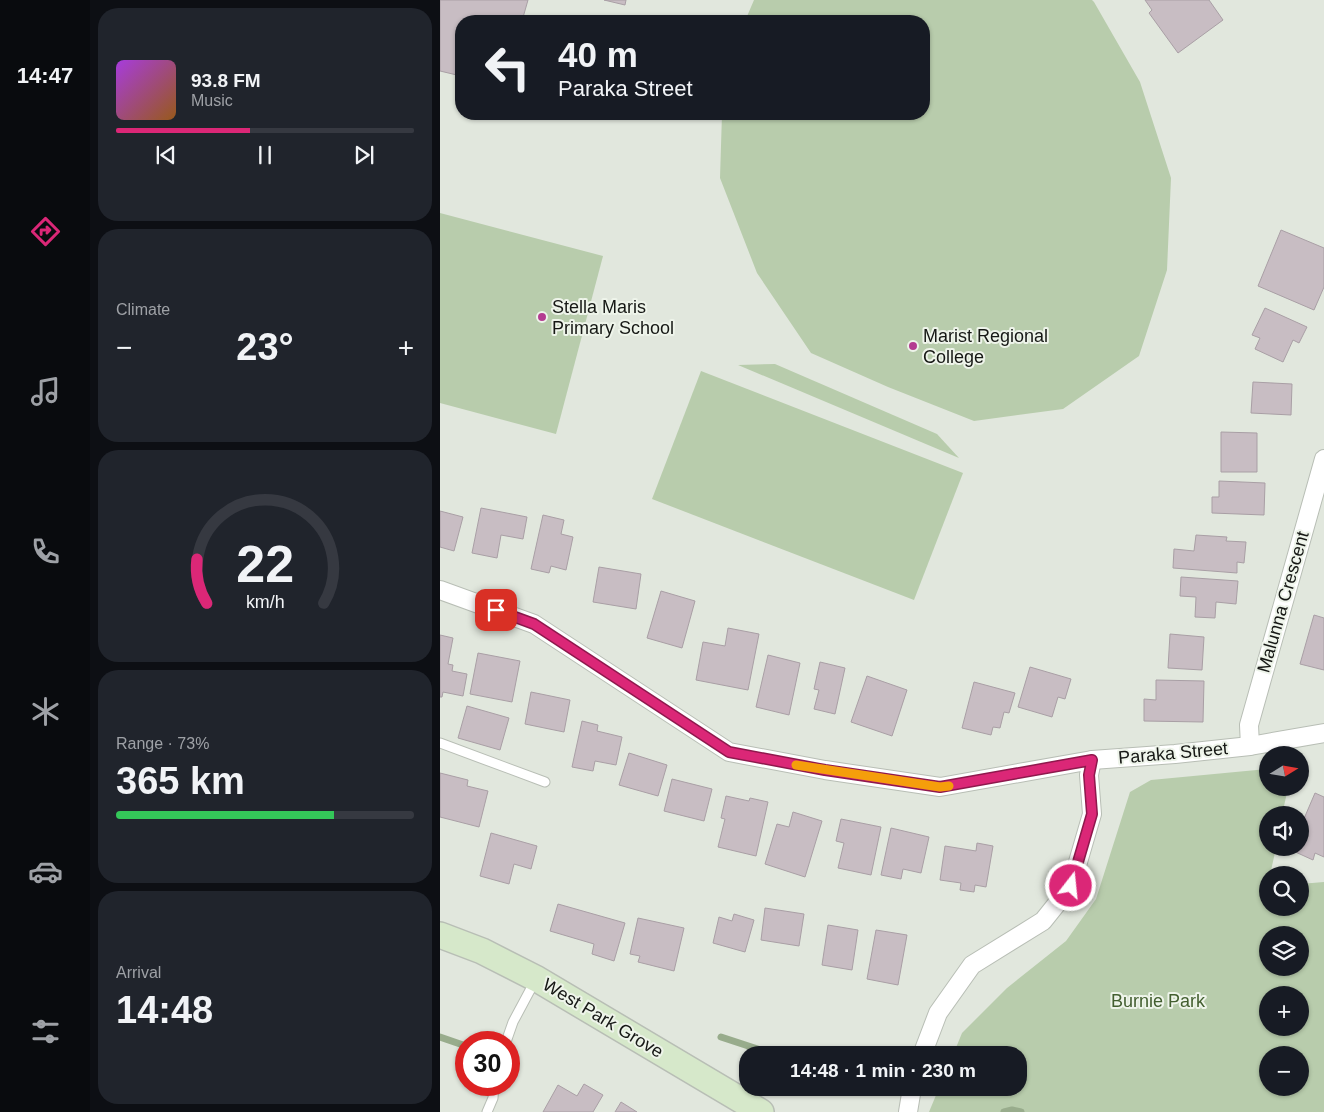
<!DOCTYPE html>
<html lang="en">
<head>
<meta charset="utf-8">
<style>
	:root { --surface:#171b24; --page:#20242c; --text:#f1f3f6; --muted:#9ea1a6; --line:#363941; --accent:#db2777 }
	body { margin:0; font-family:Helvetica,sans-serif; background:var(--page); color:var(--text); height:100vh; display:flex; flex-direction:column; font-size:19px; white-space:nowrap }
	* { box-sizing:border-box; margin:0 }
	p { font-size:16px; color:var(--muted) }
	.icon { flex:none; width:28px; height:28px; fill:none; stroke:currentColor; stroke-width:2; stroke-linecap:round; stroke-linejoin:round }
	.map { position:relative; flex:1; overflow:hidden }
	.side { display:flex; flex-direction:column; gap:8px; padding:8px; background:#0d0f14; width:350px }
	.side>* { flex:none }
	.top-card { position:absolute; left:15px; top:15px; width:475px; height:105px; border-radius:20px; box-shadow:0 1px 4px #0004; background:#171b24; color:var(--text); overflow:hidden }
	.needle { width:32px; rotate:79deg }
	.tools { position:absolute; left:819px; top:746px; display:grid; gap:10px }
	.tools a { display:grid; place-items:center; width:50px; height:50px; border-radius:50%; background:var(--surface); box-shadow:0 1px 4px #0004; font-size:25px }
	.speed { position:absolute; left:15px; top:1031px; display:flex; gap:10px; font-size:25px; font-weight:700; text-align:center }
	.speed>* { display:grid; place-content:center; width:65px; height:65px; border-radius:50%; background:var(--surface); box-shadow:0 1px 4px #0004; line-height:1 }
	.speed .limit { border:8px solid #d22; background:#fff; color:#111 }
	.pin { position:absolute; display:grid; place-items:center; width:42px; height:42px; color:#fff; margin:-21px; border-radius:10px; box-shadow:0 2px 8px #0006 }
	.me { position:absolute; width:55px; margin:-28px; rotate:16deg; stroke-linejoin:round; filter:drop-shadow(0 0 4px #0008) }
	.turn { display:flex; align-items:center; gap:18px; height:105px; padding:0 20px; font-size:22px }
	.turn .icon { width:65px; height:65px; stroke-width:2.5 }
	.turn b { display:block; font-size:35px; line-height:42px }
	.big { font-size:38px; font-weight:700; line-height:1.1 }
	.side .card { flex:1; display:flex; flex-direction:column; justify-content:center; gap:8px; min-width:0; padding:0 18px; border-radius:20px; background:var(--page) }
	.side .dial { align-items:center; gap:0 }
	.dial svg { height:130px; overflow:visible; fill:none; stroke:var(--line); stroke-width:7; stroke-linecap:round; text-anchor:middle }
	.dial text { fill:var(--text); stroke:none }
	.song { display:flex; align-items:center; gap:15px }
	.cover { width:60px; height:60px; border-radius:8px; background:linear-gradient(135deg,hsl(280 70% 55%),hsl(30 70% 35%)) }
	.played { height:5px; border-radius:2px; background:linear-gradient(90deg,var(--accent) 45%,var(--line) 45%) }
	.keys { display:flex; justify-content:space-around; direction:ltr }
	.heat { display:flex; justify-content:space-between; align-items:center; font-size:28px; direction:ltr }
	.charge { height:8px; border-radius:4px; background:linear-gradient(90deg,#34c759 73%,var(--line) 0) }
	.trip { position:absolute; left:299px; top:1046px; width:288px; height:50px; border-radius:20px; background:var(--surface); box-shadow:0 1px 4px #0004; font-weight:700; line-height:50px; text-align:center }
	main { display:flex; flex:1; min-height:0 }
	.tab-bar { display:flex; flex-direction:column; width:90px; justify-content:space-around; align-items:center; background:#090b0e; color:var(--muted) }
	.tab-bar .icon { width:35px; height:35px }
	.tab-bar .on { color:var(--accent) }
	.tab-bar b { font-size:22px; color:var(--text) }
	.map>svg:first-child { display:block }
</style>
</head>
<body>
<main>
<nav class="tab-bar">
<b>14:47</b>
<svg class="icon on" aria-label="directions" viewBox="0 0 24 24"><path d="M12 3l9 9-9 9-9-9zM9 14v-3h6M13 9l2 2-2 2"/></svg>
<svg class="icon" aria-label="music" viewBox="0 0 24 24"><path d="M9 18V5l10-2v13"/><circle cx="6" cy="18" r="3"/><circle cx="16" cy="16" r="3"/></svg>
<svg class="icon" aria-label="phone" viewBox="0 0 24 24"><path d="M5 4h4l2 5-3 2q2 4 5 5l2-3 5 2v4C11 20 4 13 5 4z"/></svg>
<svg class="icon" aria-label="climate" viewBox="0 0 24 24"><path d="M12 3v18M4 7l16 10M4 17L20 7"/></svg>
<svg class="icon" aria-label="car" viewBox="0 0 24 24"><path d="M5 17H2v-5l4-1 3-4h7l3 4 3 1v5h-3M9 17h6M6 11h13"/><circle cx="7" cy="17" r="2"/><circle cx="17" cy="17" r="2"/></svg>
<svg class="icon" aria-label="filters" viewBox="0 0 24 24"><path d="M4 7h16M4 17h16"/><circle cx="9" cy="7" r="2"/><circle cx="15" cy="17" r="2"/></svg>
</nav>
<section class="side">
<div class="card">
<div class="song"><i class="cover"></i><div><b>93.8 FM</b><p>Music</p></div></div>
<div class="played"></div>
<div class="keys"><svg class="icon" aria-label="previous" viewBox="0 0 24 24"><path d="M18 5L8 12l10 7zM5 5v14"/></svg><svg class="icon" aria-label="pause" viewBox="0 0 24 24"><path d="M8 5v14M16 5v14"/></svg><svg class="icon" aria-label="next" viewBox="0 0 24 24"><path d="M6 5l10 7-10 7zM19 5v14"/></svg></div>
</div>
<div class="card"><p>Climate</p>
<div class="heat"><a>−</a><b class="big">23°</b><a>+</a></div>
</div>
<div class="card dial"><svg viewBox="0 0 100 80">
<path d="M14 69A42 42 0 1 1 86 69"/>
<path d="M14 69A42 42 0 0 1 8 42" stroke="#db2777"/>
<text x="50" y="56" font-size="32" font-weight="700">22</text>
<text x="50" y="72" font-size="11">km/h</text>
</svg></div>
<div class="card"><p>Range · 73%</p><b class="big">365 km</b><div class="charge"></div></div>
<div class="card"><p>Arrival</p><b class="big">14:48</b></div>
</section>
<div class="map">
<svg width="884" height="1112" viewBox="0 0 884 1112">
	<rect width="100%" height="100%" fill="#e1e7dd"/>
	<g fill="#b8ccac" fill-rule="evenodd">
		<polygon points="314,0 652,0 654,2 700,82 731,178 727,270 699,356 623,409 534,421 448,387 371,353 317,273 280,178 282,114 484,114 484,21 305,21"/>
		<polygon points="0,213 163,256 116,434 0,403"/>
		<polygon points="335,364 497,434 519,458 298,365"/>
		<polygon points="261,371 523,473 474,600 212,499"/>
		<path d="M827,769L828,788H848L842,815H828V848H836L830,875H828V908H860V884L884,882V1112H489L499,1088H578V1055H513L522,1033L567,988L626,941L656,899L690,792L711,780ZM828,935H860V968H828ZM828,995H860V1028H828ZM828,1055H860V1088H828Z"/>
	</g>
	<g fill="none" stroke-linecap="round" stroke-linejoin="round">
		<g stroke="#98ac8c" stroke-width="7">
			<polyline points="0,1037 26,1046"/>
			<polyline points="281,1037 336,1055"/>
			<polyline points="432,1088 444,1091"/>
			<polyline points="564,1112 572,1110 581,1112"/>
		</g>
	</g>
	<g fill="#c8bdc3" stroke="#a99fa5">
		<polygon points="0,0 88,0 82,21 21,21 21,76 0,71"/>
		<polygon points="164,0 186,0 185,5"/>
		<polygon points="705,0 769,0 783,20 738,53 709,13 712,10"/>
		<polygon points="841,230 884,248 884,287 874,310 818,286"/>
		<polygon points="825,308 867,327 859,343 853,340 843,362 815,349 820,338 812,335"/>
		<polygon points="813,382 852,384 851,415 811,413"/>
		<polygon points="781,432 817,433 817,472 781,472"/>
		<polygon points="779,481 825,483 824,515 772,513 772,497 779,497"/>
		<polygon points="41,508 87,517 83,539 61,535 57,558 32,553"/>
		<polygon points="0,511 23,517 14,551 0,547"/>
		<polygon points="103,515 124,520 121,534 133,537 126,570 111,566 109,573 91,569"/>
		<polygon points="756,535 787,537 786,541 806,542 804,563 797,562 797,573 733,568 734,549 754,551"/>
		<polygon points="159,567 201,574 196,609 153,602"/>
		<polygon points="741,577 798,581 796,604 776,602 775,618 755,617 756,597 740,596"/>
		<polygon points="221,591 255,601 242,648 207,638"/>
		<polygon points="874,615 884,618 884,670 860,664"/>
		<polygon points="288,628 319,634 308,690 256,680 263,642 285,646"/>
		<polygon points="730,634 764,637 762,670 728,668"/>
		<polygon points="0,635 13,638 8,664 13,665 12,671 27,674 23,696 3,692 2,697 0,697"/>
		<polygon points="38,653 80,661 72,702 30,694"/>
		<polygon points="328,655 360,663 349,715 316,707"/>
		<polygon points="380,662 405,668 395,714 374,709 379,690 374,689"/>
		<polygon points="590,667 631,679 625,699 618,697 612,717 578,707"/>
		<polygon points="427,676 467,690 452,736 411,722"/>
		<polygon points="716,680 764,681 763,722 704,721 704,699 716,700"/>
		<polygon points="534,682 575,693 569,713 564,712 560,728 553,727 551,735 522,728"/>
		<polygon points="91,692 130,700 124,732 85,724"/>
		<polygon points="27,706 69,718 60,750 18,738"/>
		<polygon points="142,721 158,725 157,731 182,737 176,765 155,761 153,771 132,767"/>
		<polygon points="189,753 227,765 218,796 179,785"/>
		<polygon points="0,773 28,780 27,786 48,791 39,827 0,817"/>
		<polygon points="232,779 272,789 264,821 224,811"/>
		<polygon points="875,793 884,797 884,857 875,853 873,860 851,850 852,848 860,848 860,828"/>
		<polygon points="286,796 309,801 310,798 328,802 316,856 278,847 285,819 281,818"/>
		<polygon points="353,812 382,821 365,877 325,864 337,824 349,827"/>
		<polygon points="401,819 441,827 431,875 398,868 404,843 396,841"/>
		<polygon points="451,828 489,837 481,873 463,869 461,879 441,875"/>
		<polygon points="51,833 97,846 91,869 74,864 69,884 40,876"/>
		<polygon points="537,843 553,846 546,887 535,885 534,892 520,890 521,883 500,880 505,846 536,851"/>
		<polygon points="118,904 185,923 174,961 152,954 154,944 110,931"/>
		<polygon points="325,908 364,914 359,946 321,940"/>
		<polygon points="294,914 314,920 305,952 273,943 279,917 292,921"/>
		<polygon points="198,918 244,928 234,971 198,962 200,956 190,954"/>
		<polygon points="388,925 418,930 412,970 382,965"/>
		<polygon points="436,930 467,935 458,985 427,979"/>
		<polygon points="144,1084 163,1095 153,1112 103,1112 118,1085 137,1096"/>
		<polygon points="181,1102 197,1112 175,1112"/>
	</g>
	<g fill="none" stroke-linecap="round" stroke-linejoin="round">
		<defs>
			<g id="service">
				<polyline points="0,743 105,782"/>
				<polyline points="66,1042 73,1022 96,979"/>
				<polyline points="47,1112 53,1098 54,1085"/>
			</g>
			<g id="minor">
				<polyline points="0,590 94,624 289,752 385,770 500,787 652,760 735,754 810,746 884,733"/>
				<polyline points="810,746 809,725 884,459"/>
				<polyline points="482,1055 498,1013 532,965 603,921 631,886 652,814 649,775 652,760"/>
				<polyline points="468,1112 472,1088"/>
			</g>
			<polyline id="secondary" points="0,935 42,951 97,979 321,1112"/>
		</defs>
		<use href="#service" stroke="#b8beb5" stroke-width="11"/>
		<use href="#minor" stroke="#b8beb5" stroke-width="20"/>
		<use href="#secondary" stroke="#b8beb5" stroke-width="28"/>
		<use href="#service" stroke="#fff" stroke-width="9"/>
		<use href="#minor" stroke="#fff" stroke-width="18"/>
		<use href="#secondary" stroke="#d6e8ca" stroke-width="25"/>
	</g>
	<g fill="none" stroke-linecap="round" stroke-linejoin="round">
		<defs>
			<polyline id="route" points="56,610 94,624 289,752 385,770 500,787 652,760 649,775 652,814 631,886"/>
		</defs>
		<use href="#route" stroke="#8e194d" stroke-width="12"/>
		<use href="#route" stroke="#db2777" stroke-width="9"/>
		<polyline stroke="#f59e0b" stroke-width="9" points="356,765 500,787 509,786"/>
	</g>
	<g fill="#b43c91" stroke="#eef4ea" stroke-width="2">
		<circle cx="102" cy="317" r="5"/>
		<circle cx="473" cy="346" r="5"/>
	</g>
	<g text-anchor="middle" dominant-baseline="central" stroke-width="4" stroke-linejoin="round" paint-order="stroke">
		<g font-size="18" fill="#161815" stroke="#eef4ea" text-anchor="start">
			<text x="112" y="307">Stella Maris<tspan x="112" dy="21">Primary School</tspan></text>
			<text x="483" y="336">Marist Regional<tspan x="483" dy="21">College</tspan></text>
		</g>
		<g font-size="18" fill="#161815" stroke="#eef4ea">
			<text transform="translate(843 602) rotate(-74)">Malunna Crescent</text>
			<text transform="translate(733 753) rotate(-5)">Paraka Street</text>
			<text transform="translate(163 1018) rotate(31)">West Park Grove</text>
		</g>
		<g font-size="18" fill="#435f30" stroke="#eef4ea">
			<text x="718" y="1001">Burnie Park</text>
		</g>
	</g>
</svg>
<div class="tools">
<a><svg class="needle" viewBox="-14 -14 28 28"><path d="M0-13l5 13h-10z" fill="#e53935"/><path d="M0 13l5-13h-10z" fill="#9ea1a6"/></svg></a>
<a><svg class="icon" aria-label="sound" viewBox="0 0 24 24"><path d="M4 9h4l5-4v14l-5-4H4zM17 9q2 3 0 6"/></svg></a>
<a><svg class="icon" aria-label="search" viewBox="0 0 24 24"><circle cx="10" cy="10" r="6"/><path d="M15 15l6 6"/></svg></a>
<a><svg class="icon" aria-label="layers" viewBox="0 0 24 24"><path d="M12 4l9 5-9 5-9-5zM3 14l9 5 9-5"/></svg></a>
<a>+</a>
<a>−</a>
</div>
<div class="speed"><div class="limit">30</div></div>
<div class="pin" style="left:56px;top:610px;background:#d93025"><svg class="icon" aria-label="arrive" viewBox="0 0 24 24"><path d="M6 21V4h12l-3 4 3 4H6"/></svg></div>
<svg class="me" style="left:631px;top:886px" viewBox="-20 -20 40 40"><circle r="17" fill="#db2777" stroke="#fff" stroke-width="3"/><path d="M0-11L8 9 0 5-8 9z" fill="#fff"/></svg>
<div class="trip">14:48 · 1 min · 230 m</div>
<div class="top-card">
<div class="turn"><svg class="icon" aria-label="left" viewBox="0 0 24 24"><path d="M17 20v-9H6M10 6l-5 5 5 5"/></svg><div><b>40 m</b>Paraka Street</div></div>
</div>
</div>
</main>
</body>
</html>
